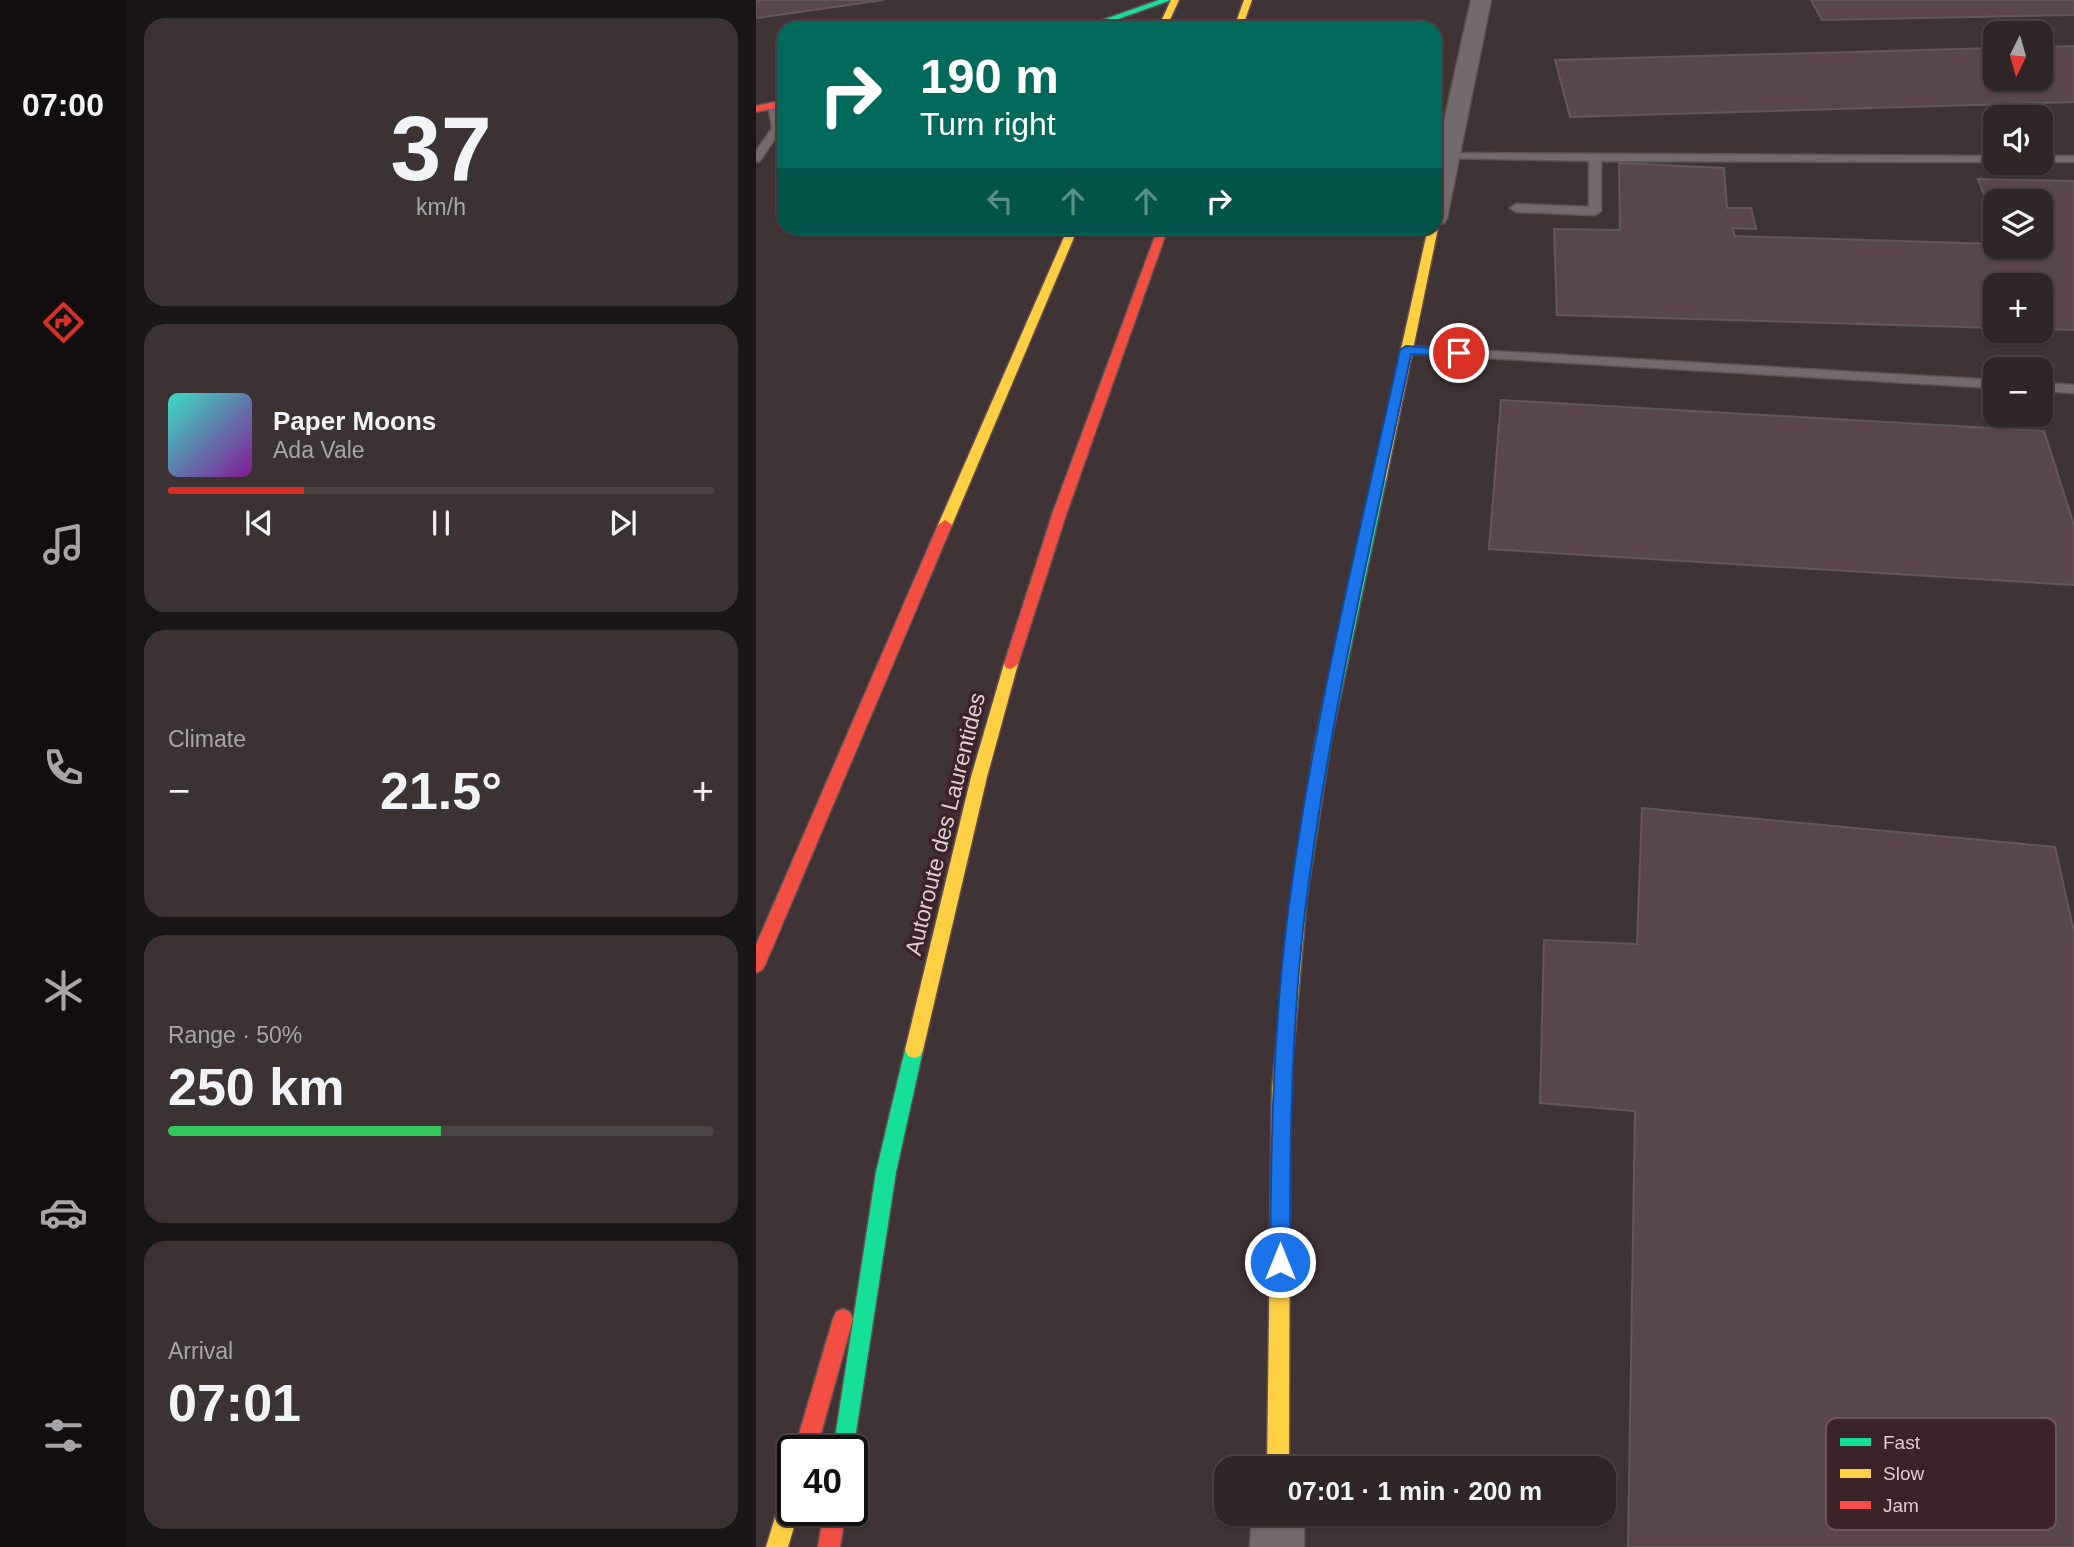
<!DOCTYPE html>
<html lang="en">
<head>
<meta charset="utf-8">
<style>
	:root { --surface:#302628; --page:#3c3234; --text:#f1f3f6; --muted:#a8a5a8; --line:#4b4345; --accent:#d93025 }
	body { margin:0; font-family:Helvetica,sans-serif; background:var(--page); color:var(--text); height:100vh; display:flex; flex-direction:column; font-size:26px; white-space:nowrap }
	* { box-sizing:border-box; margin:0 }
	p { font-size:23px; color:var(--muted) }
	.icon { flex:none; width:38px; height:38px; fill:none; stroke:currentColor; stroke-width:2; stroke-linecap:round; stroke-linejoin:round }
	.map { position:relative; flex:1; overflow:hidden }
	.panel { display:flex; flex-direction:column; gap:18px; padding:18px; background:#1a1516; width:630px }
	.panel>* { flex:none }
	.guide { position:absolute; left:21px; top:21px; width:665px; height:214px; border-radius:21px; box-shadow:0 2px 5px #0004,0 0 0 2px var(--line); background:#00695c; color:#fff; overflow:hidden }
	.needle { width:46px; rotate:185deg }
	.tools { position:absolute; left:1227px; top:21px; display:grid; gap:14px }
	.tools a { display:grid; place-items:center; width:70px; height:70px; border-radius:14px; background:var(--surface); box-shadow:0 2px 5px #0004,0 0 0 2px var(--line); font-size:35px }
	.speed { position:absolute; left:21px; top:1435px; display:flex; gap:14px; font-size:35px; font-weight:700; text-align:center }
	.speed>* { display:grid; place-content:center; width:91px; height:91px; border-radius:50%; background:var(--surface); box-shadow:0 2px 5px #0004,0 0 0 2px var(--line); line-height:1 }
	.speed .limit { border:4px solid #111; border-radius:10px; background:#fff; color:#111 }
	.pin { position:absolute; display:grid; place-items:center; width:60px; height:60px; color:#fff; margin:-30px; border:4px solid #fff; border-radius:50%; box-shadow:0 2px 7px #0007 }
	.me { position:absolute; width:77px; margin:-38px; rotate:0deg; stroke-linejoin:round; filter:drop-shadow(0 0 5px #0008) }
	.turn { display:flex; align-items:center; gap:24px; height:147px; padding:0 28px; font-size:32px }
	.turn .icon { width:91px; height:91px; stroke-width:2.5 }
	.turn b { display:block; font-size:49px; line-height:60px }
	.lanes { display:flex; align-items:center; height:66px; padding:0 28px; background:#0003; justify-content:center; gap:35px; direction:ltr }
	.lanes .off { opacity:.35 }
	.big { font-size:52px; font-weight:700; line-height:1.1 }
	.panel .tile { flex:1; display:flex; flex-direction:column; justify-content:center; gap:10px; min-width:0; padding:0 24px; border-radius:21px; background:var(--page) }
	.panel .dial { align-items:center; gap:0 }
	.dial b { font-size:91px; line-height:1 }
	.song { display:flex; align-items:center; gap:21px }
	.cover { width:84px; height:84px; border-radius:10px; background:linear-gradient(135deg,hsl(170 70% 55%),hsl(290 70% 35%)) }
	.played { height:7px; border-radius:4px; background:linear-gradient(90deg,var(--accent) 25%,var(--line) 25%) }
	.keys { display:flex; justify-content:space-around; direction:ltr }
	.heat { display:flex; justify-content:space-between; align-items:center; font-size:38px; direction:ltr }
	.charge { height:10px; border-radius:5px; background:linear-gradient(90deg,#34c759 50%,var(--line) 0) }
	.trip { position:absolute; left:458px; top:1456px; width:402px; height:70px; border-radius:21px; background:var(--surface); box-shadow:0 2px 5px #0004,0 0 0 2px var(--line); font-weight:700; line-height:70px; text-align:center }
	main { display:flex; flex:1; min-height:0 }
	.tab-bar { display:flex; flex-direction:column; width:126px; justify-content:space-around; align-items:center; background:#130f10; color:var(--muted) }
	.tab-bar .icon { width:49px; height:49px }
	.tab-bar .active { color:var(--accent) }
	.tab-bar b { font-size:32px; color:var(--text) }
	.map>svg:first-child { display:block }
</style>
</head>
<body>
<main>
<nav class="tab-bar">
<b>07:00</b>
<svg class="icon active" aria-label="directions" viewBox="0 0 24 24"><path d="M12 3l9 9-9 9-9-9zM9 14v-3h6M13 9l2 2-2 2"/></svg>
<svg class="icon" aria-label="music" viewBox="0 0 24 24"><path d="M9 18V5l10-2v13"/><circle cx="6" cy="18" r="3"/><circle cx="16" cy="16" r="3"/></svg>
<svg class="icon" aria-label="phone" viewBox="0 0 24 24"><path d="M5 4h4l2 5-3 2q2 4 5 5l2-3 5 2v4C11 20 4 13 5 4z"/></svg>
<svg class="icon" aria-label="climate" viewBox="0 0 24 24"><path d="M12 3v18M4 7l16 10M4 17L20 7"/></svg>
<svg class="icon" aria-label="car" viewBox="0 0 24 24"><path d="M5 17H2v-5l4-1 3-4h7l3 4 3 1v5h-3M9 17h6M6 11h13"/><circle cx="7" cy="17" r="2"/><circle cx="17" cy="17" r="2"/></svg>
<svg class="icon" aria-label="filters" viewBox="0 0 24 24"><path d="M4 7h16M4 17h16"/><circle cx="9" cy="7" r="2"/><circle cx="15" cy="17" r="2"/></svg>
</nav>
<section class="panel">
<div class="tile dial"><b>37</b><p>km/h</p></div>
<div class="tile">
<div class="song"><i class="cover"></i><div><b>Paper Moons</b><p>Ada Vale</p></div></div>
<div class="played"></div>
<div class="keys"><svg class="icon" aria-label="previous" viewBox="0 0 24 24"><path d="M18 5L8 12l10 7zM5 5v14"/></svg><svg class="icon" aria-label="pause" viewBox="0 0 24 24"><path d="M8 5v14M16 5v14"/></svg><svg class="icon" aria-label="next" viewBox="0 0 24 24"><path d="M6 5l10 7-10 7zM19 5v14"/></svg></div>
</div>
<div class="tile"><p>Climate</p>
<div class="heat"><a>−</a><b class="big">21.5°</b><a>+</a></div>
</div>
<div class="tile"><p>Range · 50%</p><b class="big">250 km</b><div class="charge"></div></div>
<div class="tile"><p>Arrival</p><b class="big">07:01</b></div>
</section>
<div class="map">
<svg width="1318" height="1547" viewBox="0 0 1318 1547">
	<rect width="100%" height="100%" fill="#403336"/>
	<g fill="#59464b" stroke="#64575a" stroke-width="2">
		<polygon points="0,0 128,0 0,18"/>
		<polygon points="1055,0 1318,0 1318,15 1066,20"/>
		<polygon points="1318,46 1318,102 814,117 799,60 1239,48 1239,79 1284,79 1284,47"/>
		<polygon points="863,163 968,168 971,208 995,208 1000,229 976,228 979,236 1239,244 1239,247 1284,247 1284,201 1239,201 1239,223 1222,179 1318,181 1318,330 1284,329 1284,285 1239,285 1239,328 801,315 798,229 864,230"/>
		<polygon points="745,400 1288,431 1318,525 1318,585 733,549"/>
		<polygon points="886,808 1299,847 1318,932 1318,1547 872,1547 879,1111 784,1103 788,940 881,944"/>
	</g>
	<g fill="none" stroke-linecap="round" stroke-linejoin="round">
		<defs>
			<g id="lane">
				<polygon points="12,104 21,106 26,128 4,161 0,162 0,151 16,128"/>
				<polygon points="688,153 1239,156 1239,162 845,161 845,211 839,215 760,212 754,208 760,204 833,207 833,161 692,158 686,155"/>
				<rect x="1284" y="156" width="34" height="6"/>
				<polygon points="650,346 1239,380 1239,388 645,353 645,347"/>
				<polygon points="1284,383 1318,385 1318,393 1284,391"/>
			</g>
			<g id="street">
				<polygon points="715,0 735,0 691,218 688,223 679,225 679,162"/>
				<polygon points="496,1514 548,1514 548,1547 494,1547"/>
			</g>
			<g id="fast">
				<polygon points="403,0 415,0 337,28 324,28"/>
				<polygon points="623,476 630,480 575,741 551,896 549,901 543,903 537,901 535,896 559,741 616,480"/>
				<polygon points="158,1042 164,1044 167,1050 140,1172 96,1458 96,1451 77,1451 120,1172 149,1050 152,1044"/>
			</g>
			<g id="slow">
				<polygon points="415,0 423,0 410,28 402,28"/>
				<polygon points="488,0 496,0 486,28 478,28"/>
				<polygon points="679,225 682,228 630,480 623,484 616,480 672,228 679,228"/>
				<polygon points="312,228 322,228 196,525 189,530 184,528 182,525"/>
				<polygon points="255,659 262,664 231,777 167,1050 164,1056 158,1058 152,1056 149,1050 215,777 248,664"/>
				<polygon points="543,889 549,891 551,896 534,1089 533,1468 511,1468 516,1089 535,896 537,891"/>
				<polygon points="37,1482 37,1510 43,1510 32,1547 10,1547 29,1485"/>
			</g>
			<g id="jam">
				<polygon points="28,100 28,106 0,112 0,106"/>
				<polygon points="402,228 412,228 311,512 262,664 255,669 250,668 248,664 297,512"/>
				<polygon points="189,520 196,525 9,965 6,970 0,973 0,945 182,525"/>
				<polygon points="87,1309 94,1312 97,1319 60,1451 38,1451 77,1319 80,1312"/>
				<polygon points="68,1510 90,1510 84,1547 62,1547"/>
			</g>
		</defs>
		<use href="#lane" stroke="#5e5255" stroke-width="3"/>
		<use href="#street" stroke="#5e5255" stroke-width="3"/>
		<use href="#fast" stroke="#5e5255" stroke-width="3"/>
		<use href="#slow" stroke="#5e5255" stroke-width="3"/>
		<use href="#jam" stroke="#5e5255" stroke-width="3"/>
		<use href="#lane" fill="#74696c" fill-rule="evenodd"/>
		<use href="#street" fill="#74696c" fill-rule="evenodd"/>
		<use href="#fast" fill="#16e098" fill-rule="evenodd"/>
		<use href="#slow" fill="#ffcf43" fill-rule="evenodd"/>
		<use href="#jam" fill="#f24e42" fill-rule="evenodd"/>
	</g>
	<path fill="#1a73e8" stroke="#114b97" stroke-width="2" d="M650,346L703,350L709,353L703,357L655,354C616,539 572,724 549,912C535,1028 534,1145 534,1262L531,1269L524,1272L517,1269L514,1262C515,1145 517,1028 532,912C556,723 603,536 644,350Z"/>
	<g text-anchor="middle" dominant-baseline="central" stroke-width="7" stroke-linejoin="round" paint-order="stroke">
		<g font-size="23" fill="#dfced2" stroke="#3b2329">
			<text transform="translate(189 824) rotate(-76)">Autoroute des Laurentides</text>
		</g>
	</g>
	<rect x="1070" y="1418" width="230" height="112" rx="10" fill="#3b2329" stroke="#6c565c" stroke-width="2"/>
	<rect x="1084" y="1438" width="31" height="8" fill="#16e098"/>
	<rect x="1084" y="1469" width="31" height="9" fill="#ffcf43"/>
	<rect x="1084" y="1501" width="31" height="8" fill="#f24e42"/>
	<g font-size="19" fill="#dfced2">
		<text x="1127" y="1449">Fast</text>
		<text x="1127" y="1480">Slow</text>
		<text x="1127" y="1512">Jam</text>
	</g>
</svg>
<div class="tools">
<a><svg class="needle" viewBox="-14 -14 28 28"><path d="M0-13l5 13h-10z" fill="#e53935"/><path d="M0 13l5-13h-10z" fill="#a8a5a8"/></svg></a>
<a><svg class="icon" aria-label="sound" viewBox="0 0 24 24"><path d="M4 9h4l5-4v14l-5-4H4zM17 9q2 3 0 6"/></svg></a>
<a><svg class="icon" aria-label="layers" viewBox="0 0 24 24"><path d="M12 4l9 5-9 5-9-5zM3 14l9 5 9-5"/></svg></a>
<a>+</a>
<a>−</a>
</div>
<div class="speed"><div class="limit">40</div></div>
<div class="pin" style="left:703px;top:353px;background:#d93025"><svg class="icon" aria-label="arrive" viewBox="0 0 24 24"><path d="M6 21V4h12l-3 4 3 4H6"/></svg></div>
<svg class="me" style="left:524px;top:1262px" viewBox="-20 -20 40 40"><circle r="17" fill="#1a73e8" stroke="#fff" stroke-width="3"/><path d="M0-11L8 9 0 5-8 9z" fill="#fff"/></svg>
<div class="trip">07:01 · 1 min · 200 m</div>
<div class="guide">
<div class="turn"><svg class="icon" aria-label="right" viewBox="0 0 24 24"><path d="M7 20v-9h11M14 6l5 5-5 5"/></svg><div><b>190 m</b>Turn right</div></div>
<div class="lanes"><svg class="icon off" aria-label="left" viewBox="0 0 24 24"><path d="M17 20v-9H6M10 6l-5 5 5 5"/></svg><svg class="icon off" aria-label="ahead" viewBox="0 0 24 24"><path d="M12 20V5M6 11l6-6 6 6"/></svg><svg class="icon off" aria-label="ahead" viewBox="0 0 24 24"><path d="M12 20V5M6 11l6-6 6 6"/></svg><svg class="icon" aria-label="right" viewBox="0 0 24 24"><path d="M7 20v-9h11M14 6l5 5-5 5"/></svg></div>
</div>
</div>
</main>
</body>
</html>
